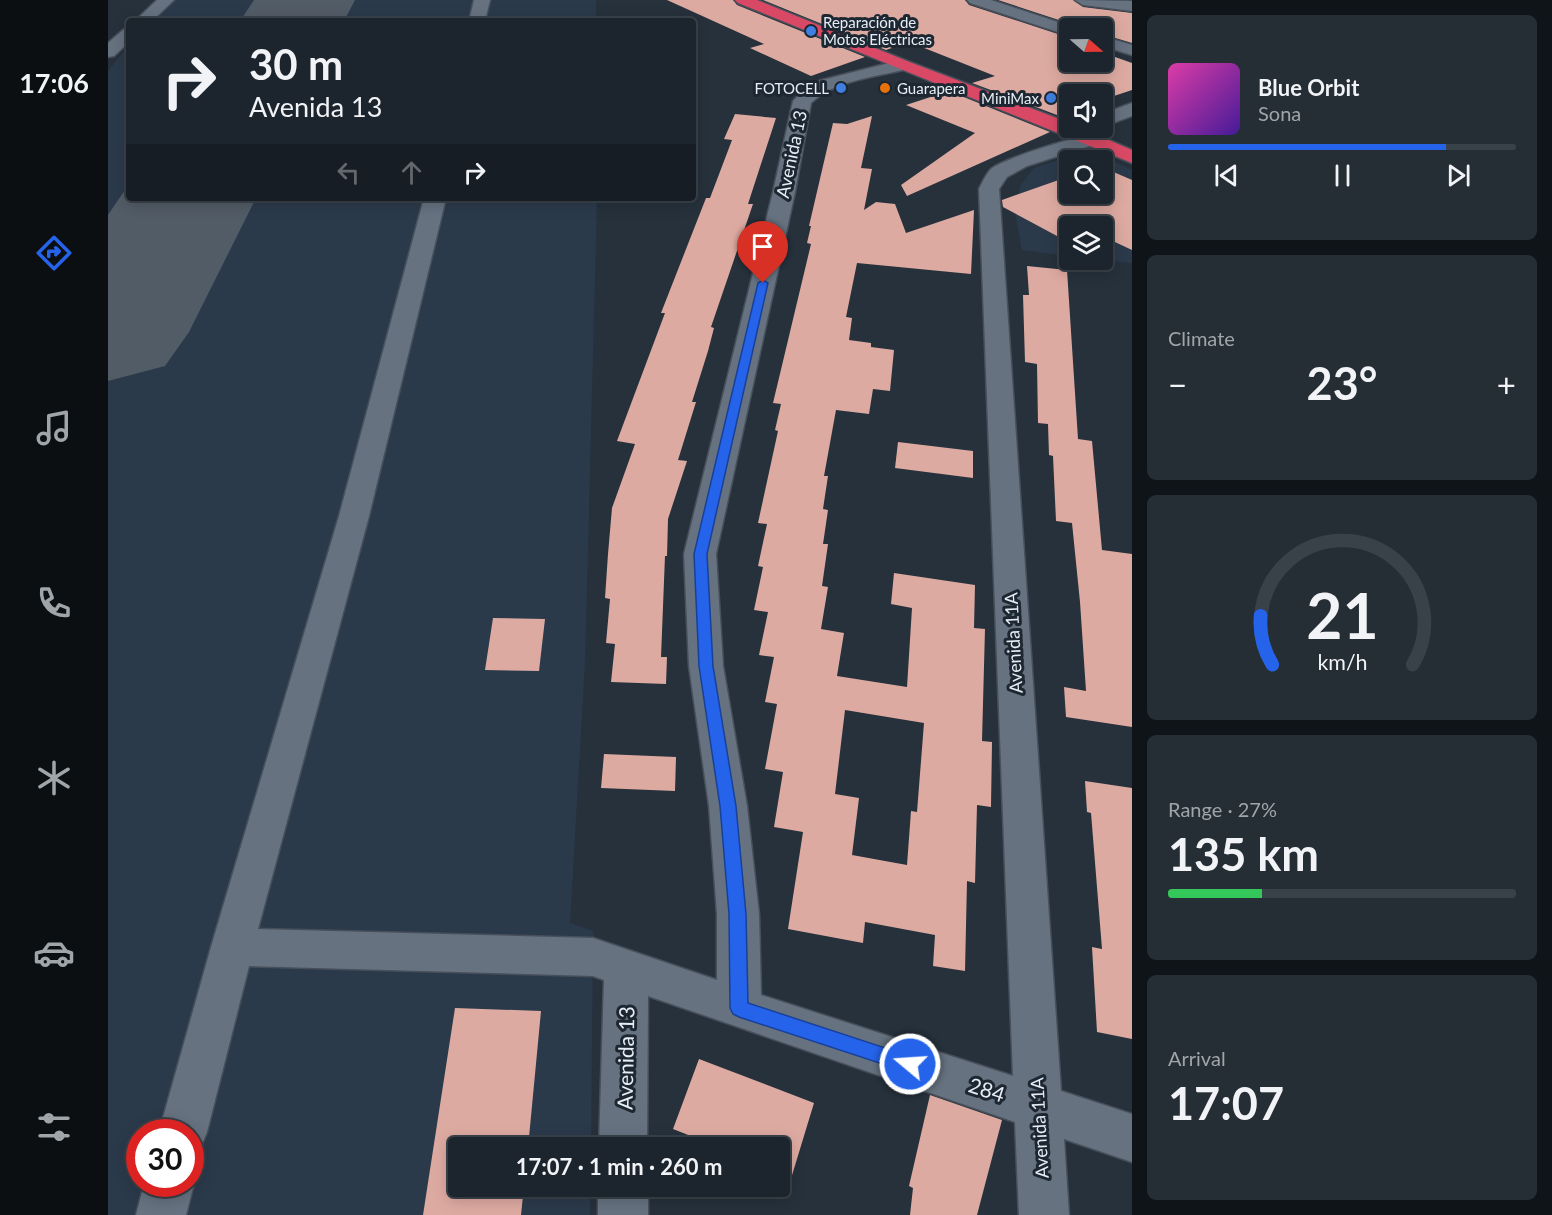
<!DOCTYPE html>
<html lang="en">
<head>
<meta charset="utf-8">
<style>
	:root { --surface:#1c252d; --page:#252d35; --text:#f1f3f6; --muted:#a0a5aa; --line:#3a4249; --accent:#2563eb }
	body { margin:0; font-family:Lato,sans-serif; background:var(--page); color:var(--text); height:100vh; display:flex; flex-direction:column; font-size:22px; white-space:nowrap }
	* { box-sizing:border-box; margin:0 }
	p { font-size:20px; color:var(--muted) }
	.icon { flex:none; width:33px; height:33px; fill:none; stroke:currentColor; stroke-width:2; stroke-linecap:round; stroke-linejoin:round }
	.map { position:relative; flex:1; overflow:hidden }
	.drawer { display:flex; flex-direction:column; gap:15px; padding:15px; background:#0f1419; width:420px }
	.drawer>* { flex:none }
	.banner { position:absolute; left:18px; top:18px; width:570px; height:183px; border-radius:6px; box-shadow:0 3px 15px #0003,0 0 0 2px var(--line); background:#1c252d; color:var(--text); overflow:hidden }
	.needle { width:39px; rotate:110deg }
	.buttons { position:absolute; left:951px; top:18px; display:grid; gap:12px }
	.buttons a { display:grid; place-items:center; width:54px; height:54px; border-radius:6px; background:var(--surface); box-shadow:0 3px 15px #0003,0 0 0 2px var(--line); font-size:30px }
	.speed { position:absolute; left:18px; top:1119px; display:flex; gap:12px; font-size:30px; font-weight:700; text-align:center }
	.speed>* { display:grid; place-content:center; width:78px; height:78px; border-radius:50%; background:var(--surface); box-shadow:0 3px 15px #0003,0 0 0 2px var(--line); line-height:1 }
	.speed .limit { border:9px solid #d22; background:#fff; color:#111 }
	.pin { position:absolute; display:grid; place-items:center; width:51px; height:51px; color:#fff; margin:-62px -26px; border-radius:50% 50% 50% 0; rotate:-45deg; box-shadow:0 0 6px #0007 }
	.pin .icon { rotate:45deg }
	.me { position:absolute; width:66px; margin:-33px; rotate:288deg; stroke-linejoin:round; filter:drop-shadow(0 0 4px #0008) }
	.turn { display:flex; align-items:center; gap:21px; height:126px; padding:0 24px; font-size:27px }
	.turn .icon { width:78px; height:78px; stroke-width:2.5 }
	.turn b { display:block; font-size:42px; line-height:51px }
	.lanes { display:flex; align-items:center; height:57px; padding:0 24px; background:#0003; justify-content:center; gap:30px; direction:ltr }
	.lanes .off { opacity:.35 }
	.big { font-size:45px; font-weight:700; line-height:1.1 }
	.drawer .card { flex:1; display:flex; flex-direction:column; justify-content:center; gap:9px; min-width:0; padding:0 21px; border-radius:9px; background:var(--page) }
	.drawer .dial { align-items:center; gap:0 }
	.dial svg { height:156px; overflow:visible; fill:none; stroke:var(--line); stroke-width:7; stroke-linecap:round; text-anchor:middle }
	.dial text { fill:var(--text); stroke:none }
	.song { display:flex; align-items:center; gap:18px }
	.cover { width:72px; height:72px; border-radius:9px; background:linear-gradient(135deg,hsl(320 70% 55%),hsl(260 70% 35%)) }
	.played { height:6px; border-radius:3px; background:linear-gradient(90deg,var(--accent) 80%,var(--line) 80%) }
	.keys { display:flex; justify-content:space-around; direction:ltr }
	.heat { display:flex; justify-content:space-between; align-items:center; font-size:33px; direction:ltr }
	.charge { height:9px; border-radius:4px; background:linear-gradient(90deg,#34c759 27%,var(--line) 0) }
	.trip { position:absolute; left:340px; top:1137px; width:342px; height:60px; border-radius:6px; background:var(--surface); box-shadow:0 3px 15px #0003,0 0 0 2px var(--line); font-weight:700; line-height:60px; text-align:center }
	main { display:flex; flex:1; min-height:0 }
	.dock { display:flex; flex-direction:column; width:108px; justify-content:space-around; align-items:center; background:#0b0f12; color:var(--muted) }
	.dock .icon { width:42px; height:42px }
	.dock .active { color:var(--accent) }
	.dock b { font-size:27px; color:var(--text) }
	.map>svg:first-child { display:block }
</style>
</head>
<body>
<main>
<nav class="dock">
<b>17:06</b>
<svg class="icon active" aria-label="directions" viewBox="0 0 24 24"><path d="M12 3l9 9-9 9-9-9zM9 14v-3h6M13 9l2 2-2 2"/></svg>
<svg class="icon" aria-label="music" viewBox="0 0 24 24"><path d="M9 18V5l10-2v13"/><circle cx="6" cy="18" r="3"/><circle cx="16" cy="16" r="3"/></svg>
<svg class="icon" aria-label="phone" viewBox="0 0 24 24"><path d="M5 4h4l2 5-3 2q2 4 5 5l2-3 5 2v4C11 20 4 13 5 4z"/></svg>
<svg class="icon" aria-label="climate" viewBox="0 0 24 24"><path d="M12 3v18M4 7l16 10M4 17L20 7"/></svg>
<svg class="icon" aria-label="car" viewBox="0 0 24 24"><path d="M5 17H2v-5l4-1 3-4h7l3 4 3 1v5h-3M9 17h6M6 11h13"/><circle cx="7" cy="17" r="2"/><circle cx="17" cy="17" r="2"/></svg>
<svg class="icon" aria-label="filters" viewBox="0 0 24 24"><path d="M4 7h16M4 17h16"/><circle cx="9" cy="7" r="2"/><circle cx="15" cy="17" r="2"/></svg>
</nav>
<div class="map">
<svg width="1024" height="1215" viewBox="0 0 1024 1215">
	<rect width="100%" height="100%" fill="#26313c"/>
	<g fill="#2b3a4b" fill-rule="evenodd">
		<polygon points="65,0 488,0 488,21 44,21"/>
		<path d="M21,45V198H489L477,661L462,923L485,931L483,1147L351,1148V1186L483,1187L482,1215H0V71ZM32,1132H82V1184H32Z"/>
		<path d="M981,150L1024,170V263L992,260H994V226H962L961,256L914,250L907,213L912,186L926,168ZM962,160H994V194H962Z"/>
	</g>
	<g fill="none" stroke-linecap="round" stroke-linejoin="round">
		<g fill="#525c66" fill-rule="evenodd">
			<polygon points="146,0 247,0 236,21 132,21"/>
			<polygon points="21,184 21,198 148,198 81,332 57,366 0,381 0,215"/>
		</g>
	</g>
	<g fill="#ddaaa1" fill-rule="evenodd">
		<polygon points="559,0 625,0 629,5 757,57 703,76 642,48 656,44"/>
		<polygon points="655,0 857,0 861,5 962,38 962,62 994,62 994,48 1003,51 996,53 1024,63 1024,90 994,100 994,94 962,94 962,120 864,83 887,76 801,42 778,50"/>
		<polygon points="890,0 965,0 975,7 1024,13 1024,43 994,34 994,28 970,28 969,26"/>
		<polygon points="841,91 942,132 799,196 793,185 867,133 798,105"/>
		<polygon points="627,114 668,118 640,204 645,204 603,327 606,328 600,351 584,402 588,402 570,460 579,461 560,519 559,556 557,556 553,657 559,657 558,684 503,682 507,644 498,643 502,599 497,598 500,554 504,508 527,444 509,441 557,313 553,313 598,198 602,198 624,140 616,139"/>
		<path d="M764,116L753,168L764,169L756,210L768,202L787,204L798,233L866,210L863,274L749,263L738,317L744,318L741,340L763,343V347L786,350L782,391L765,389L761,414L728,410L716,476H720L715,509L720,510L715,544H720L714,586L720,587L713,629L736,633L729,676L799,687L804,608L783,604L786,573L867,585L866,628L877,629L874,741L884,742L883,807L869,805L867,883L859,881L857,971L825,966L827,935L757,922L755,943L680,929L695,832L666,827L675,772L657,769L669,704L657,702L666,657L651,655L660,612L646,610L655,567L650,566L659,524L650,523L670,431L667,430L673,404L665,403L703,244L699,243L703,226H701L725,123L739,124ZM737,710L816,723L809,812L803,811L799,865L744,855L751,798L727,794Z"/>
		<polygon points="994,167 1024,180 1024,250 994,236 994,226 962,226 962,243 895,207 894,200 962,176 962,194 994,194"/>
		<polygon points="919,266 959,270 970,439 984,441 994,550 1024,554 1024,727 958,717 956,687 978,691 972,602 964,523 948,521 945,456 941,455 940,424 930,423 929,364 917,362 915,295 921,295"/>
		<polygon points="790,442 865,451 865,478 787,468"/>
		<polygon points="385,618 437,619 431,671 377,670"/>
		<polygon points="496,754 568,757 567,791 493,788"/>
		<polygon points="977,781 1024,788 1024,1039 989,1032 984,947 994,949 983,813 979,812"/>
		<polygon points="347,1008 433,1011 420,1148 351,1148 351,1186 416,1186 413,1215 315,1215"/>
		<polygon points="591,1059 706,1103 678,1195 672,1194 672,1148 613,1148 565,1129"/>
		<polygon points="822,1095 894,1120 869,1215 802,1215 805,1188 801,1186"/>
	</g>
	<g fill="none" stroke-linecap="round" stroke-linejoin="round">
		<defs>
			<g id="minor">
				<polygon points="49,0 66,0 44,21 27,21"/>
				<polygon points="366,0 382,0 377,21 361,21"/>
				<polygon points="859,0 883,0 968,28 962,28 962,36 956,34 862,3"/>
				<polygon points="967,0 1024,1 1024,11 975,5"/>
				<polygon points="21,28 21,42 6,56 0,57 0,43 15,30"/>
				<polygon points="994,36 1024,45 1024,55 994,46"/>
				<path d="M793,60L799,61L802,65L799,69C768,77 727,80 703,103L687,192L608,554L615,666L639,806L651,914L653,995L905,1076L871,189C874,183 878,174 883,169C895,159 977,132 991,135L994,139L991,143L919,166L899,177L891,189L953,1091L1024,1114V1162L956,1139L961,1215H911L907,1122L540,996L539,1148H491L496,980L485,976L141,966L99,1132L92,1149L82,1153V1132H51L103,947L231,516L316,198H338L261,516L150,929L485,938L609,980V914L601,806L581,666L576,554L665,192L685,101L700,86L714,80Z"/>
				<polygon points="1024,103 1024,116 994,127 994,114"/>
				<polygon points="82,1176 86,1184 78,1215 28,1215 36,1184 82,1184"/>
				<rect x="490" y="1186" width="50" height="29"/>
			</g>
			<polygon id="highway" points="627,0 649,0 799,61 962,123 962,128 973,128 1024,150 1024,163 630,3"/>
		</defs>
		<use href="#minor" stroke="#474f5a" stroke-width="3"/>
		<use href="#highway" stroke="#474f5a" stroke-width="3"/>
		<use href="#minor" fill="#667280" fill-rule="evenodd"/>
		<use href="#highway" fill="#d94965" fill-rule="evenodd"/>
	</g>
	<polygon fill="#2563eb" stroke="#184099" stroke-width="1.5" points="655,280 660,283 599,554 605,666 628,806 638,914 640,1003 808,1058 811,1064 808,1071 802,1073 631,1017 625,1014 622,1008 621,914 612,806 591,666 586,554 650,283"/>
	<g fill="#3f7fe0" stroke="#1d2732" stroke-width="2">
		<circle cx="703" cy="31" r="6"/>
		<circle cx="733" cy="88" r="6"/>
		<circle cx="943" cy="98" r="6"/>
	</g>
	<circle fill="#e8710a" stroke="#1d2732" stroke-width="2" cx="777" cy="88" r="6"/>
	<g text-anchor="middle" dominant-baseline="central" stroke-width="6" stroke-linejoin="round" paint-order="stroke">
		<g font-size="15" fill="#e6edf5" stroke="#1d2732" text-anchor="start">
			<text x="715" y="22">Reparación de<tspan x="715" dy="17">Motos Eléctricas</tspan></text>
			<text x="721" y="88" text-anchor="end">FOTOCELL</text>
			<text x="789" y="88">Guarapera</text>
			<text x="931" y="98" text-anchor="end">MiniMax</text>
		</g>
		<g font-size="18" fill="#e6edf5" stroke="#1d2732">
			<text transform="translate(683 154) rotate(-78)">Avenida 13</text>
			<text transform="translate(905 643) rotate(-93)">Avenida 11A</text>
			<text transform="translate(931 1128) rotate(-93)">Avenida 11A</text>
		</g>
		<g font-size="21" fill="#e6edf5" stroke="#1d2732">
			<text transform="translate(517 1058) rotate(-89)">Avenida 13</text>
			<text transform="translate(879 1089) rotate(18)">284</text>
		</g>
	</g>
</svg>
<div class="buttons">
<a><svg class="needle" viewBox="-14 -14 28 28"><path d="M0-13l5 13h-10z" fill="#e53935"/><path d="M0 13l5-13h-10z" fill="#a0a5aa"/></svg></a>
<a><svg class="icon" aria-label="sound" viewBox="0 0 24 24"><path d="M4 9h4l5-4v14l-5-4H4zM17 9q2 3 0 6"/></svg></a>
<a><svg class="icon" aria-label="search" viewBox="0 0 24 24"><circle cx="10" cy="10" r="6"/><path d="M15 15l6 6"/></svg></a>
<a><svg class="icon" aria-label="layers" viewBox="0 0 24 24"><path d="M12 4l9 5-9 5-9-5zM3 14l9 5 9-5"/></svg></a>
</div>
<div class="speed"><div class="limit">30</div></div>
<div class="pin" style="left:655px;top:283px;background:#d93025"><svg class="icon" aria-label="arrive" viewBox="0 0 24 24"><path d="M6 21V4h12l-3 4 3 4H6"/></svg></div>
<svg class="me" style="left:802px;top:1064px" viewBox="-20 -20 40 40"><circle r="17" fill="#2563eb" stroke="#fff" stroke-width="3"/><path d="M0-11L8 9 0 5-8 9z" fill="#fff"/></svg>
<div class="trip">17:07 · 1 min · 260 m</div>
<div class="banner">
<div class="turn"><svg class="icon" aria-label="right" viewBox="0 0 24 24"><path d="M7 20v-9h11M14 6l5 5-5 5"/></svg><div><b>30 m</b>Avenida 13</div></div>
<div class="lanes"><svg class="icon off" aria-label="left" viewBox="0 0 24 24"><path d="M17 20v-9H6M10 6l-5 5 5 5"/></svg><svg class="icon off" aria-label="ahead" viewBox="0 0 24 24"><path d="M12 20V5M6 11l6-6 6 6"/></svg><svg class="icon" aria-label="right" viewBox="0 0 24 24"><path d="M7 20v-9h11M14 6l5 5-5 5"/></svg></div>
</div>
</div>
<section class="drawer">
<div class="card">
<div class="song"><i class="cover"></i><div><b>Blue Orbit</b><p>Sona</p></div></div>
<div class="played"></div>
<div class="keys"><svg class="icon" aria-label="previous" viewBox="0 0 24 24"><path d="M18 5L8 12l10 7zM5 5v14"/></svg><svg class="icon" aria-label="pause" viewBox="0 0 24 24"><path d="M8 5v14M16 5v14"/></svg><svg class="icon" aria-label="next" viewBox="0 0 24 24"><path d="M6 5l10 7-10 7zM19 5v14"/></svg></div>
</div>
<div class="card"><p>Climate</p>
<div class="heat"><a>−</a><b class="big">23°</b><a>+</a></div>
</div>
<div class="card dial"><svg viewBox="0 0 100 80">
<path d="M14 69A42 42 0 1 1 86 69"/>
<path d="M14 69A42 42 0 0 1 8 44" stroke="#2563eb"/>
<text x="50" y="56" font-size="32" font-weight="700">21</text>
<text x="50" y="72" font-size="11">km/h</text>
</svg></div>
<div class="card"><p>Range · 27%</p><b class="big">135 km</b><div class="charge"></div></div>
<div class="card"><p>Arrival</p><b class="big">17:07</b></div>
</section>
</main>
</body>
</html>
